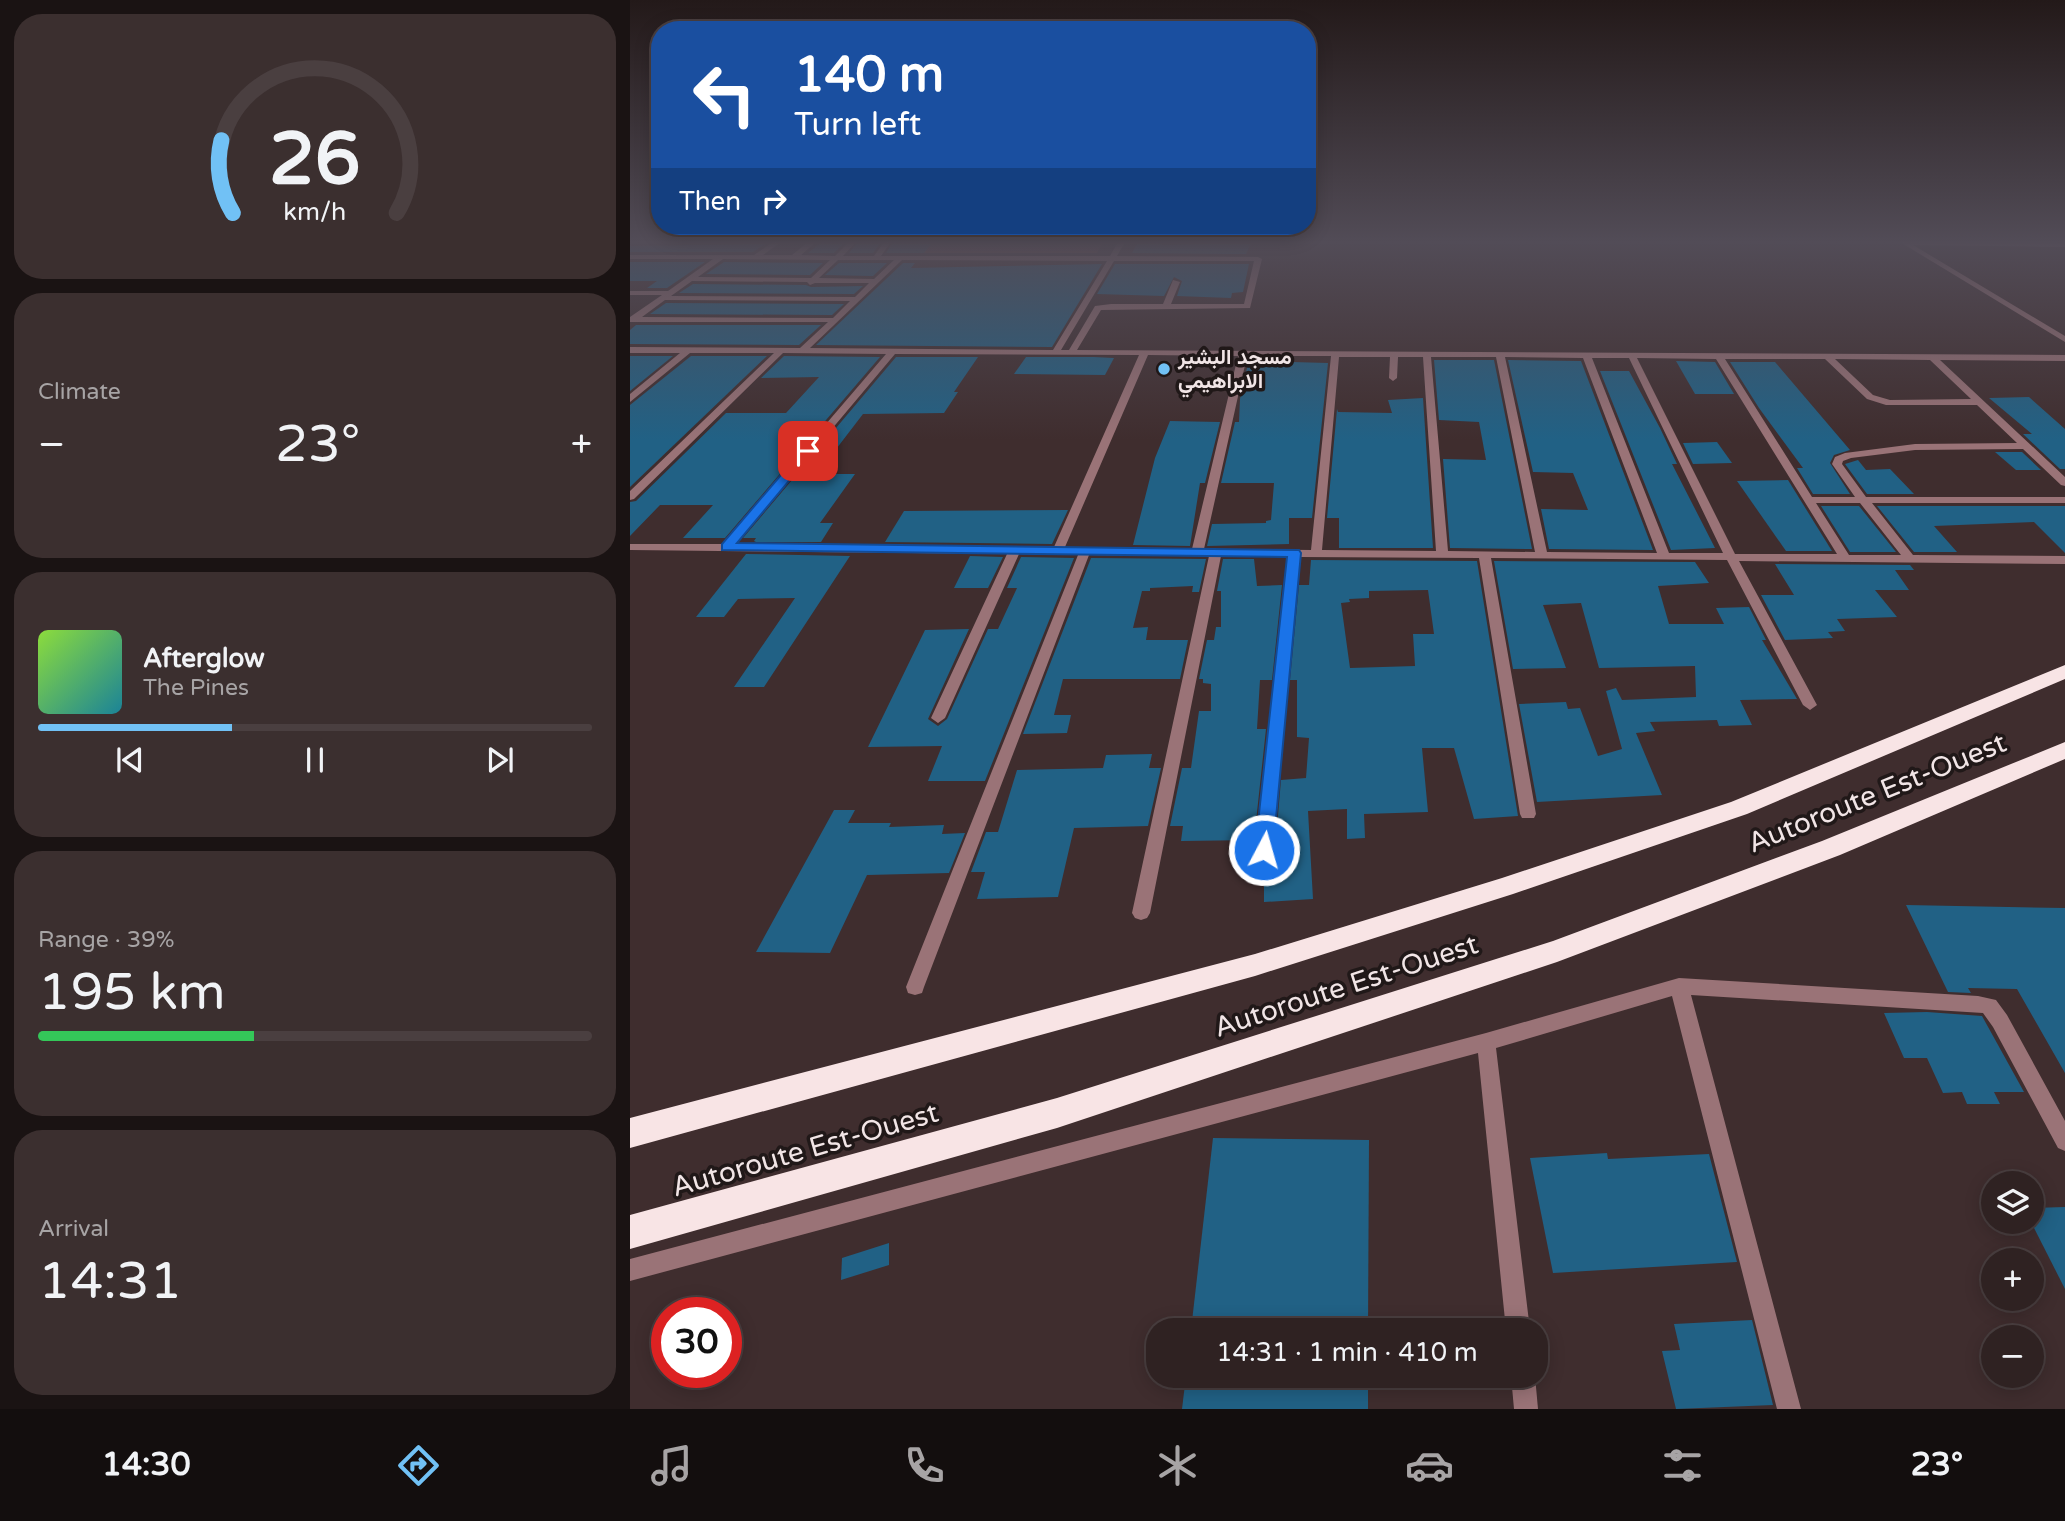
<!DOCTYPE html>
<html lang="en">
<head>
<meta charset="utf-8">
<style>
	:root { --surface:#2f2222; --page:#3b2f2f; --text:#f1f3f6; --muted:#a7a4a5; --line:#4a3f40; --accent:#71c1f5 }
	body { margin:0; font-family:"Varela Round",Vazirmatn,sans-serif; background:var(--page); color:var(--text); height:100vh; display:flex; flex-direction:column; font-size:26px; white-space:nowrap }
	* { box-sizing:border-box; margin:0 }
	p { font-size:23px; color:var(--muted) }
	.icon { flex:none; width:38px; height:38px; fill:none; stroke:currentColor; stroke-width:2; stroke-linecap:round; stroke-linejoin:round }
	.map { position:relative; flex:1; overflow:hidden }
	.details { display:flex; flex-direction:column; gap:14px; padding:14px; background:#1a1313; width:630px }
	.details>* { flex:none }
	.guide { position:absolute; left:21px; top:21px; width:665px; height:214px; border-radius:28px; box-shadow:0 4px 18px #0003,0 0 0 2px var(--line); background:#1a4fa0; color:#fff; overflow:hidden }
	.controls { position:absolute; left:1351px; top:1171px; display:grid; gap:14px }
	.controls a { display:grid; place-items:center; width:63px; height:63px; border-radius:50%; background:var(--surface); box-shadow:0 4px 18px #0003,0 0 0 2px var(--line); font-size:35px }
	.speed { position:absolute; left:21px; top:1297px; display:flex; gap:14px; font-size:35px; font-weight:700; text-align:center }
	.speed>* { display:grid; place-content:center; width:91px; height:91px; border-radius:50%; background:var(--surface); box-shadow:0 4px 18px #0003,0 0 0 2px var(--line); line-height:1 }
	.speed .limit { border:10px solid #d22; background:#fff; color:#111 }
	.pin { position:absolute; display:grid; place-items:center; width:60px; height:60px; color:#fff; margin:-30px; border-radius:14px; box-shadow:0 4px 10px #0006 }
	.me { position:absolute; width:77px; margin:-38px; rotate:6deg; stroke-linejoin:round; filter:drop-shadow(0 0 5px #0008) }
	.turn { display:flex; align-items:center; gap:24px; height:147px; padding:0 28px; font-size:32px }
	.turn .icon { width:91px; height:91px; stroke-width:2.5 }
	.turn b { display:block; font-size:49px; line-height:60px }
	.then { display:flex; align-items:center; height:66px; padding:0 28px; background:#0003; gap:14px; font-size:26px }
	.big { font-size:52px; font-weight:600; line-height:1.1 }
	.details .widget { flex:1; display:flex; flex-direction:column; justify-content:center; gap:10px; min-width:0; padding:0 24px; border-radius:28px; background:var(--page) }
	.details .dial { align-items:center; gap:0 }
	.dial svg { height:182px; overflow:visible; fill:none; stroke:var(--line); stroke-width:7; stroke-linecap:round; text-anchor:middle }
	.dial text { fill:var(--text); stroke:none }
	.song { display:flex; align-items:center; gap:21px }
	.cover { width:84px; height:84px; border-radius:10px; background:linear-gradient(135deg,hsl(90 70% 55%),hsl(190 70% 35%)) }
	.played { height:7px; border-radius:4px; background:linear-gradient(90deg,var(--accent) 35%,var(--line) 35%) }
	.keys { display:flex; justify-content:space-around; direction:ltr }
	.heat { display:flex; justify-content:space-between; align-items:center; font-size:38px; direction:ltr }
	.charge { height:10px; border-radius:5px; background:linear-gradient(90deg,#34c759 39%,var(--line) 0) }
	.trip { position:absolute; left:516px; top:1318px; width:402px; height:70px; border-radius:28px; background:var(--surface); box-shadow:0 4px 18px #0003,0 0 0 2px var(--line); font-weight:600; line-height:70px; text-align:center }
	.dock { display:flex; height:112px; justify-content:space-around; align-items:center; background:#130e0e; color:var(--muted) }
	.dock .icon { width:49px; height:49px }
	.dock .selected { color:var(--accent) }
	.dock b { font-size:32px; color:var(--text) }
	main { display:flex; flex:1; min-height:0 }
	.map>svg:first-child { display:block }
</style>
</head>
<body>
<main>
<section class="details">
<div class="widget dial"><svg viewBox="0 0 100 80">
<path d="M14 69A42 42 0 1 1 86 69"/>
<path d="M14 69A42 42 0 0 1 9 37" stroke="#71c1f5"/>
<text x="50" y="56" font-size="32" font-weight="700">26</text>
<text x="50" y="72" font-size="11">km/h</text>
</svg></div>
<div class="widget"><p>Climate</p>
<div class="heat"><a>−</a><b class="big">23°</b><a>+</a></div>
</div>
<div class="widget">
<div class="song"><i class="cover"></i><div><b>Afterglow</b><p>The Pines</p></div></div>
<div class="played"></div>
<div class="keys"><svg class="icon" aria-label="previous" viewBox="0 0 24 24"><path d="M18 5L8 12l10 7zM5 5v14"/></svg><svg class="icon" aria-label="pause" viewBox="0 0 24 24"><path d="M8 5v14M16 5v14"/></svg><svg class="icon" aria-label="next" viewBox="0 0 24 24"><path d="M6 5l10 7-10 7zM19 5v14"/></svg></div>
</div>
<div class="widget"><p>Range · 39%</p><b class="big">195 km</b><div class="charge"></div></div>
<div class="widget"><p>Arrival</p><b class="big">14:31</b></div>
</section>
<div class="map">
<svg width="1435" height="1409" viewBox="0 0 1435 1409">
	<rect width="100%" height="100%" fill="#3f2d2e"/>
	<polygon fill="#783e45" points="300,242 473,242 467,253 290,253"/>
	<g fill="#216185" fill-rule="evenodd">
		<polygon points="192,242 215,242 204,253 178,253"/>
		<polygon points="228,242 251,242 243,253 219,253"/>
		<polygon points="263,242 303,242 294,253 256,253"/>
		<polygon points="515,242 533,242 532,245 621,243 616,254 502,253 507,244"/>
		<polygon points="135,244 123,252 0,252 0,246"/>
		<polygon points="0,262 75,262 37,288 17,288 27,281 0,281"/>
		<polygon points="94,262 193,263 180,275 76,274"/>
		<polygon points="209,263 257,263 243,276 195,275"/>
		<polygon points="273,263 285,263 281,268 472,264 422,347 186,345"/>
		<polygon points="485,264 619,264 613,292 602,293 601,298 547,296 552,281 544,277 534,296 467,294"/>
		<polygon points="63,284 176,285 181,287 233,286 224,294 49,293"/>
		<polygon points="36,303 214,304 202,315 20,314"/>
		<polygon points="6,325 191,325 169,345 0,344 0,330"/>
		<polygon points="0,356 43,356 0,391"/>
		<polygon points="61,356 137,356 0,487 0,405"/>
		<polygon points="154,356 250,357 95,538 53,538 83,505 30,505 0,536 0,502 6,501 96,413 156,413 189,377 131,378"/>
		<polygon points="266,357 348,357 324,392 328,392 314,413 233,414 187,474 225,474 190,523 203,523 191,542 126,542 124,541 126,538 113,538"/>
		<polygon points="396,357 464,357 484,358 475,375 384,374"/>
		<polygon points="619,359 662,359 662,362 698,363 682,518 659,518 659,544 577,546 582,524 636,523 636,521 641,520 644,483 591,483 605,422 609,422 610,399"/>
		<polygon points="804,360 864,360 902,549 820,548 813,459 856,460 849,422 809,420"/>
		<polygon points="878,360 951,361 1023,550 919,549 911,509 958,510 943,473 903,472"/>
		<polygon points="1046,361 1085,362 1104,394 1065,394"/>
		<polygon points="1100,362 1145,362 1220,450 1204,455 1200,463 1220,494 1183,494 1167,468 1173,468 1129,408"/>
		<polygon points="970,371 999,371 1030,428 1047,464 1042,464 1085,548 1041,550"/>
		<polygon points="1399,397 1435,429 1435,469 1430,469 1393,434 1402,434 1359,398"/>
		<polygon points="793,398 803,548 709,548 709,518 697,518 707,409 708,412 762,413 758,400"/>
		<polygon points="540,421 590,422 575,483 570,483 560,546 503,545 525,458"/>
		<polygon points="1087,442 1102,463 1063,464 1053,443"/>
		<polygon points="1365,452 1392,452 1411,470 1386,470"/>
		<polygon points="1228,460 1236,470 1260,469 1284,494 1237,494 1215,464"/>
		<polygon points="1158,480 1202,551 1156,551 1107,481"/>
		<polygon points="1191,506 1229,506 1266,552 1220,552"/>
		<polygon points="1247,506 1435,506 1435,553 1404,522 1304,526 1327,552 1284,552"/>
		<polygon points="438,510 422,544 255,542 274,511"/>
		<polygon points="116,554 220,556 134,687 104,687 165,598 108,599 94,617 66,617"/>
		<polygon points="340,556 373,557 358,588 324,588"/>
		<polygon points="391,557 444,558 355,781 298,781 312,746 238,747 295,630 339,629 298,719 308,726 317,719 358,629 368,629 387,588 377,588"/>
		<polygon points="461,558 576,559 569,592 562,592 563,586 520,588 520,591 512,591 503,628 518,627 516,640 558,640 550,679 433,679 424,715 441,715 437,733 393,734"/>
		<polygon points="593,559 624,559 627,586 652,585 642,680 630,680 627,729 636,729 624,840 551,841 553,826 540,826 552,768 561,768 569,711 581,711 581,684 573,683 573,679 569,679 577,640 584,640 586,627 591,627 591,591 587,591"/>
		<path d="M681,560L847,561L888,816L844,819L824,748H792L798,812L734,814L735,838L717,839V809L678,811L683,899L634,902V858L641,856L645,850L651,780L676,778L679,738L667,737V680H660L669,585H679ZM798,590L804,634H783L785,666L720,668L711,603L720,602L719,599L739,598V591Z"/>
		<polygon points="864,561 1065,562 1079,583 1028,586 1039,624 1094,624 1086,608 1119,607 1136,640 1132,640 1167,699 1110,700 1122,725 1089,726 1087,720 1020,722 1025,731 1006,733 1032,795 907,802 889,704 936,702 938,709 950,708 968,756 992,749 976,691 986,688 992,700 1066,697 1065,666 969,668 951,603 913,605 936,668 883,669"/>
		<polygon points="1145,564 1280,565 1284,570 1265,570 1279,590 1245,590 1267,617 1207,619 1215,631 1198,632 1203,638 1155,640 1131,595 1164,595"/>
		<polygon points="522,754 519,768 531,768 518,826 444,828 428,897 347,899 355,872 341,872 356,832 368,832 387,770 473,768 476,755"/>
		<polygon points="204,810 225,810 218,823 261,823 259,827 314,825 312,834 335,833 319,873 237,875 200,953 126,952"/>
		<polygon points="1276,905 1435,908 1435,1073 1387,989 1338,988 1341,993 1318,992"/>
		<polygon points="1297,1012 1352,1016 1394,1092 1364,1092 1370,1104 1337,1104 1332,1092 1313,1093 1297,1058 1274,1058 1254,1013"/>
		<polygon points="583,1138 739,1140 738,1330 561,1330"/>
		<polygon points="977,1153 978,1159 1079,1154 1107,1262 923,1273 900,1158"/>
		<polygon points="1435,1207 1435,1289 1402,1224 1402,1208"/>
		<polygon points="259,1243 259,1265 211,1280 212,1258"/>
		<polygon points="1122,1320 1143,1405 1046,1409 1032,1351 1050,1350 1044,1324"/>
		<polygon points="556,1376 738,1376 738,1409 552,1409"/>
	</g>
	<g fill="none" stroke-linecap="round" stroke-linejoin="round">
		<g fill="#9a7377" fill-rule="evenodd">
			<path d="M143,242H151L133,255H162L178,242H186L171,255L205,256L219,242H226L213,256H244L254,242H261L251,256H480L488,242H495L487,256L628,257L632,259L620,308L471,310L447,350L1435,355V361L1310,360L1435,477V486L1431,485L1393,449L1285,450L1221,458L1213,461L1212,464L1236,497H1435V503H1242L1283,555L1435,556V564L1109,561L1187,705L1180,710L1173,705L1097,560L861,558L906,814L904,818H892L890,814L849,558L669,557L642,850L640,854L634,856L628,854L626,850L658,556H591L520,913L517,918L511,920L505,918L502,913L579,556L459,555L294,987L292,993L285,995L278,993L276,987L448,555L389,554L315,718L308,723L301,718L377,554L0,550V544H93L256,354L153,353L4,499L0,500V491L144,353H60L0,402V394L50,353H0V347L170,348L198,322H0V317L32,295H0V291H38L83,259H0V255H124ZM93,259L200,260L181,278L68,277ZM208,260H264L244,279L189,278ZM272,260L477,261L423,350L180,348ZM484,261H624L614,304H541L550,282L543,280L533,304H481L465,306L439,350H431ZM62,281L177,282L180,285L185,283H239L225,297L41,296ZM35,300L220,301L203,318L12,317ZM265,354L509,355L424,547L105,544ZM518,355L608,356L562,549L435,547ZM617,356H701L681,550L574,549ZM709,357H760L759,378L763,381L767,378L768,357H793L806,551L692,550ZM801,357H866L905,552L818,551ZM875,357L953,358L1027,553L917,552ZM962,358H999L1093,553H1039ZM1007,358L1086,359L1207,554H1105ZM1095,359H1195L1237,399L1256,405H1347L1387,443L1285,444L1215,453L1205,457L1202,464L1225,497H1182ZM1205,359L1300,360L1341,399L1260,400L1243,395ZM1186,503H1230L1271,555H1219Z"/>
			<polygon points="1270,242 1435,243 1435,247 1283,245 1435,336 1435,342"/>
			<polygon points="1049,978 1348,996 1366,1000 1377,1015 1435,1121 1435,1151 1428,1148 1363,1027 1353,1013 1061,995 1171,1409 1147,1409 1042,996 866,1048 900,1330 876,1330 848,1053 0,1281 0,1259 856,1033"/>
			<polygon points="881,1376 905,1376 908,1409 884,1409"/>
		</g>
		<g fill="#f8e4e5" fill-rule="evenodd">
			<polygon points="1435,665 1435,679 1117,814 883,894 625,976 0,1148 0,1118 625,954 872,878 1101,802"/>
			<polygon points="1435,742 1435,759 1210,855 927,962 427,1128 0,1249 0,1215 427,1098 923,941 1192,841"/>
		</g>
	</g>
	<linearGradient id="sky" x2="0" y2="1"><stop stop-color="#231919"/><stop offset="0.55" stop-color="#524c57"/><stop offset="1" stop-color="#524c57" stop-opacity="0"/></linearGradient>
	<rect width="1435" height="440" fill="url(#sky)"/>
	<polygon fill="#1a73e8" stroke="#114b97" stroke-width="2" points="174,448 184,451 107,543 669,550 671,553 643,850 641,855 627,855 625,850 657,557 92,550 92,544"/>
	<circle fill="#71c1f5" stroke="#201818" stroke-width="2.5" cx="534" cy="369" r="7"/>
	<g text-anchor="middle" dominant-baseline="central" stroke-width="7" stroke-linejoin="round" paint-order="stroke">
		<g font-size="21" font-weight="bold" fill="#f1e5e6" stroke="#201818" text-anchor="start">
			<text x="548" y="357">مسجد البشير<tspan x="548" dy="24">الابراهيمي</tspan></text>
		</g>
		<g font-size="28" fill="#f1e5e6" stroke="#201818">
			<text transform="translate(1247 793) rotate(-22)">Autoroute Est-Ouest</text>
			<text transform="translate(716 986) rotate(-18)">Autoroute Est-Ouest</text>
			<text transform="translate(175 1150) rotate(-16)">Autoroute Est-Ouest</text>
		</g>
	</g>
</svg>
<div class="controls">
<a><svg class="icon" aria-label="layers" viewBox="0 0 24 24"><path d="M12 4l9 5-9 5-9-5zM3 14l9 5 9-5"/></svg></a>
<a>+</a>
<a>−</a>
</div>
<div class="speed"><div class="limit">30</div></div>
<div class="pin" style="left:178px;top:451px;background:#d93025"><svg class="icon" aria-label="arrive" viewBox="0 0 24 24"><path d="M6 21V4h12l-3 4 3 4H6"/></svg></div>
<svg class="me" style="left:634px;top:850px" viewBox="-20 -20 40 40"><circle r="17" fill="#1a73e8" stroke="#fff" stroke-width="3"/><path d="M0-11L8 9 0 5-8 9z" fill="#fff"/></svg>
<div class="trip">14:31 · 1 min · 410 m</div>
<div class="guide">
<div class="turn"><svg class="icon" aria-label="left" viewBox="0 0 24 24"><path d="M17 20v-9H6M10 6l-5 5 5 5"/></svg><div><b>140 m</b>Turn left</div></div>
<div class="then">Then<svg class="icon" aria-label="right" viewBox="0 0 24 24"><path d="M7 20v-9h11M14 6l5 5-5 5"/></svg></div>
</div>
</div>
</main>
<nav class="dock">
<b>14:30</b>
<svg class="icon selected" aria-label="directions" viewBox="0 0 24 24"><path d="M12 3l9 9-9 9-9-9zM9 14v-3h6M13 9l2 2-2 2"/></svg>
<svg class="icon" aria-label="music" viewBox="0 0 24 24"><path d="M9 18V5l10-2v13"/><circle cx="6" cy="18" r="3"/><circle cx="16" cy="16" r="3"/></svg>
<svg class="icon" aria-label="phone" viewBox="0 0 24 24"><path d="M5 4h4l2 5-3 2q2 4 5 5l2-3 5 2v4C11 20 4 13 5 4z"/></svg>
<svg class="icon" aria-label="climate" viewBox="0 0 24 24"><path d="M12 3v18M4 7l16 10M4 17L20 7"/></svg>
<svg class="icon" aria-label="car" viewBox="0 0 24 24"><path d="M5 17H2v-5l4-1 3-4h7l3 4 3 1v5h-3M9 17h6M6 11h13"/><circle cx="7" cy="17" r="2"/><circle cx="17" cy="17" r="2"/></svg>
<svg class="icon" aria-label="filters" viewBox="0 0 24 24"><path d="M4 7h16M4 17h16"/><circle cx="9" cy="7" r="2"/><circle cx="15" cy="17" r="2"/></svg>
<b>23°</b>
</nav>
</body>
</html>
